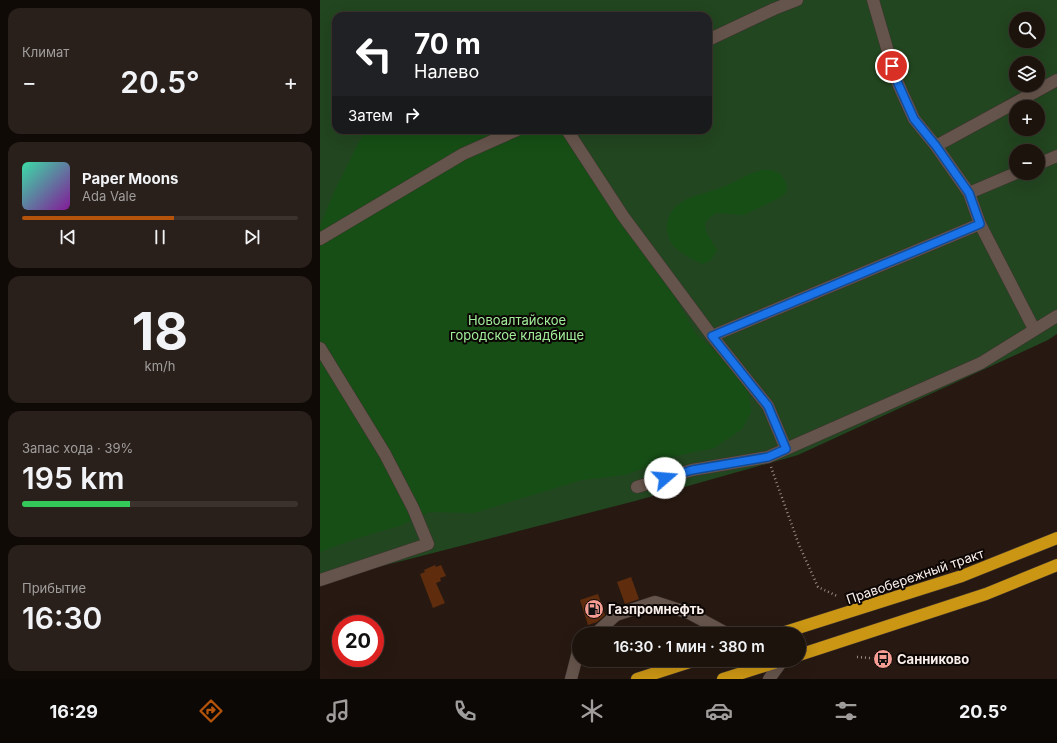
<!DOCTYPE html>
<html lang="ru">
<head>
<meta charset="utf-8">
<style>
	:root { --surface:#1d130d; --page:#2a201b; --text:#f1f3f6; --muted:#a09e9d; --line:#3b322e; --accent:#b45309 }
	body { margin:0; font-family:Inter,sans-serif; background:var(--page); color:var(--text); height:100vh; display:flex; flex-direction:column; font-size:15px; white-space:nowrap }
	* { box-sizing:border-box; margin:0 }
	p { font-size:13px; color:var(--muted) }
	.icon { flex:none; width:22px; height:22px; fill:none; stroke:currentColor; stroke-width:2; stroke-linecap:round; stroke-linejoin:round }
	.map { position:relative; flex:1; overflow:hidden }
	.panel { display:flex; flex-direction:column; gap:8px; padding:8px; background:#100a07; width:320px }
	.panel>* { flex:none }
	.guide { position:absolute; left:12px; top:12px; width:380px; height:122px; border-radius:12px; box-shadow:0 4px 16px #0002,0 0 0 1px var(--line); background:#202124; color:#fff; overflow:hidden }
	.tools { position:absolute; left:689px; top:12px; display:grid; gap:8px }
	.tools a { display:grid; place-items:center; width:36px; height:36px; border-radius:50%; background:var(--surface); box-shadow:0 4px 16px #0002,0 0 0 1px var(--line); font-size:20px }
	.speed { position:absolute; left:12px; top:615px; display:flex; gap:8px; font-size:20px; font-weight:700; text-align:center }
	.speed>* { display:grid; place-content:center; width:52px; height:52px; border-radius:50%; background:var(--surface); box-shadow:0 4px 16px #0002,0 0 0 1px var(--line); line-height:1 }
	.speed .limit { border:6px solid #d22; background:#fff; color:#111 }
	.pin { position:absolute; display:grid; place-items:center; width:34px; height:34px; color:#fff; margin:-17px; border:2px solid #fff; border-radius:50%; box-shadow:0 1px 4px #0007 }
	.me { position:absolute; width:44px; margin:-22px; rotate:72deg; stroke-linejoin:round; filter:drop-shadow(0 0 3px #0008) }
	.turn { display:flex; align-items:center; gap:14px; height:84px; padding:0 16px; font-size:18px }
	.turn .icon { width:52px; height:52px; stroke-width:2.5 }
	.turn b { display:block; font-size:28px; line-height:34px }
	.then { display:flex; align-items:center; height:38px; padding:0 16px; background:#0003; gap:8px; font-size:15px }
	.big { font-size:30px; font-weight:600; line-height:1.1 }
	.panel .widget { flex:1; display:flex; flex-direction:column; justify-content:center; gap:6px; min-width:0; padding:0 14px; border-radius:12px; background:var(--page) }
	.panel .dial { align-items:center; gap:0 }
	.dial b { font-size:52px; line-height:1 }
	.song { display:flex; align-items:center; gap:12px }
	.cover { width:48px; height:48px; border-radius:6px; background:linear-gradient(135deg,hsl(160 70% 55%),hsl(290 70% 35%)) }
	.played { height:4px; border-radius:2px; background:linear-gradient(90deg,var(--accent) 55%,var(--line) 55%) }
	.keys { display:flex; justify-content:space-around; direction:ltr }
	.heat { display:flex; justify-content:space-between; align-items:center; font-size:22px; direction:ltr }
	.charge { height:6px; border-radius:3px; background:linear-gradient(90deg,#34c759 39%,var(--line) 0) }
	.trip { position:absolute; left:252px; top:627px; width:234px; height:40px; border-radius:20px; background:var(--surface); box-shadow:0 4px 16px #0002,0 0 0 1px var(--line); font-weight:600; line-height:40px; text-align:center }
	.tab-bar { display:flex; height:64px; justify-content:space-around; align-items:center; background:#0c0805; color:var(--muted) }
	.tab-bar .icon { width:28px; height:28px }
	.tab-bar .current { color:var(--accent) }
	.tab-bar b { font-size:18px; color:var(--text) }
	main { display:flex; flex:1; min-height:0 }
	.map>svg:first-child { display:block }
</style>
</head>
<body>
<main>
<section class="panel">
<div class="widget"><p>Климат</p>
<div class="heat"><a>−</a><b class="big">20.5°</b><a>+</a></div>
</div>
<div class="widget">
<div class="song"><i class="cover"></i><div><b>Paper Moons</b><p>Ada Vale</p></div></div>
<div class="played"></div>
<div class="keys"><svg class="icon" aria-label="previous" viewBox="0 0 24 24"><path d="M18 5L8 12l10 7zM5 5v14"/></svg><svg class="icon" aria-label="pause" viewBox="0 0 24 24"><path d="M8 5v14M16 5v14"/></svg><svg class="icon" aria-label="next" viewBox="0 0 24 24"><path d="M6 5l10 7-10 7zM19 5v14"/></svg></div>
</div>
<div class="widget dial"><b>18</b><p>km/h</p></div>
<div class="widget"><p>Запас хода · 39%</p><b class="big">195 km</b><div class="charge"></div></div>
<div class="widget"><p>Прибытие</p><b class="big">16:30</b></div>
</section>
<div class="map">
<svg width="737" height="679" viewBox="0 0 737 679">
	<rect width="100%" height="100%" fill="#271911"/>
	<path fill="#224620" fill-rule="evenodd" d="M0,0H737V334L728,340L478,455L315,501L0,582ZM16,16H388V130H16ZM696,19H718V41H696ZM696,63H718V85H696ZM696,107H718V129H696ZM696,151H718V173H696Z"/>
	<g fill="#164e15">
		<polygon points="45,130 247,130 282,169 306,221 344,278 376,334 405,360 428,391 431,412 422,429 394,448 356,456 305,475 262,480 154,513 109,512 79,526 35,539 0,552 0,226 14,192"/>
		<path d="M442,170H451L461,174L466,183L467,191L461,197L424,215L397,213L390,217L385,223L386,232L397,250L391,260L383,264C372,259 359,253 352,244C342,228 347,211 362,202C373,195 388,193 400,188C415,183 426,174 442,170Z"/>
	</g>
	<g fill="#5f2d0d">
		<polygon points="115,565 116,567 121,565 126,576 120,578 121,581 116,583 125,603 113,608 100,574 105,572 104,570"/>
		<polygon points="311,577 319,599 305,604 297,582"/>
		<polygon points="278,594 285,615 277,622 268,625 260,600"/>
	</g>
	<g fill="none" stroke-linecap="round" stroke-linejoin="round">
		<defs>
			<g id="minor">
				<polyline points="553,0 576,79 594,119 616,146 649,193 660,224 714,329"/>
				<polyline points="388,40 454,9 477,0"/>
				<polyline points="247,130 303,216 392,336 448,406 466,449"/>
				<polyline points="616,146 737,80"/>
				<polyline points="718,164 737,156"/>
				<polyline points="649,193 696,173"/>
				<polyline points="0,239 143,154 197,130"/>
				<polyline points="392,336 660,224"/>
				<polyline points="0,348 65,454 93,508 108,544 0,580"/>
				<polyline points="317,487 372,470 448,457 466,449 661,363 737,316"/>
				<polyline points="275,634 296,615 335,602 369,613 408,634"/>
				<polyline points="251,679 259,648"/>
				<polyline points="449,679 463,660"/>
			</g>
			<g id="highway">
				<polyline points="459,634 642,576 737,538"/>
				<polyline points="479,655 666,594 737,565"/>
				<polyline points="317,679 376,660"/>
				<polyline points="403,679 463,660"/>
			</g>
		</defs>
		<use href="#minor" stroke="#3f3430" stroke-width="13"/>
		<use href="#highway" stroke="#3f3430" stroke-width="13"/>
		<g stroke="#998c86" stroke-width="2.5" stroke-dasharray="1 3" stroke-linecap="butt">
			<polyline points="451,467 479,545 498,587 517,596"/>
			<polyline points="537,657 563,659"/>
		</g>
		<use href="#minor" stroke="#65544b" stroke-width="12"/>
		<use href="#highway" stroke="#cb9614" stroke-width="12"/>
	</g>
	<g fill="none" stroke-linecap="round" stroke-linejoin="round">
		<defs>
			<polyline id="route" points="345,478 372,470 448,457 466,449 448,406 392,336 660,224 649,193 616,146 594,119 576,79 572,66"/>
		</defs>
		<use href="#route" stroke="#114b97" stroke-width="10"/>
		<use href="#route" stroke="#1a73e8" stroke-width="7"/>
	</g>
	<defs>
		<symbol id="fuel-disc" viewBox="-11 -11 22 22"><circle r="9.5" fill="#f59c93" stroke="#0c0604"/><path d="M-5.5-6h7V0h2V4h1.3V-2.5L3-4.5l.8-.8L6-3V5H2.5V1h-1V6h-7ZM-4.2-4.7v3.2H.2V-4.7Z" fill="#111"/></symbol>
		<symbol id="bus-disc" viewBox="-11 -11 22 22"><circle r="9.5" fill="#f59c93" stroke="#0c0604"/><path d="M-5-6H5V4H4V6H2V4H-2V6H-4V4H-5ZM-3.5-4V0h7V-4ZM-3.5 1.2v1.5H-2V1.2ZM2 1.2v1.5H3.5V1.2Z" fill="#111"/></symbol>
	</defs>
	<g fill-rule="evenodd">
		<use href="#fuel-disc" x="263" y="598" width="22" height="22"/>
		<use href="#bus-disc" x="552" y="648" width="22" height="22"/>
	</g>
	<g text-anchor="middle" dominant-baseline="central" stroke-width="4" stroke-linejoin="round" paint-order="stroke">
		<g font-size="13" fill="#a0ed9a" stroke="#0c0604">
			<text x="197" y="320">Новоалтайское<tspan x="197" dy="15">городское кладбище</tspan></text>
		</g>
		<g font-size="13" fill="#faefea" stroke="#0c0604">
			<text transform="translate(595 576) rotate(-19)">Правобережный тракт</text>
		</g>
		<g font-size="13" font-weight="bold" fill="#faefea" stroke="#0c0604" text-anchor="start">
			<text x="288" y="609">Газпромнефть</text>
			<text x="577" y="659">Санниково</text>
		</g>
	</g>
</svg>
<div class="tools">
<a><svg class="icon" aria-label="search" viewBox="0 0 24 24"><circle cx="10" cy="10" r="6"/><path d="M15 15l6 6"/></svg></a>
<a><svg class="icon" aria-label="layers" viewBox="0 0 24 24"><path d="M12 4l9 5-9 5-9-5zM3 14l9 5 9-5"/></svg></a>
<a>+</a>
<a>−</a>
</div>
<div class="speed"><div class="limit">20</div></div>
<div class="pin" style="left:572px;top:66px;background:#d93025"><svg class="icon" aria-label="arrive" viewBox="0 0 24 24"><path d="M6 21V4h12l-3 4 3 4H6"/></svg></div>
<svg class="me" style="left:345px;top:478px" viewBox="-20 -20 40 40"><circle r="19" fill="#fff"/><path d="M0-13L10 11 0 6-10 11z" fill="#1a73e8"/></svg>
<div class="trip">16:30 · 1 мин · 380 m</div>
<div class="guide">
<div class="turn"><svg class="icon" aria-label="left" viewBox="0 0 24 24"><path d="M17 20v-9H6M10 6l-5 5 5 5"/></svg><div><b>70 m</b>Налево</div></div>
<div class="then">Затем<svg class="icon" aria-label="right" viewBox="0 0 24 24"><path d="M7 20v-9h11M14 6l5 5-5 5"/></svg></div>
</div>
</div>
</main>
<nav class="tab-bar">
<b>16:29</b>
<svg class="icon current" aria-label="directions" viewBox="0 0 24 24"><path d="M12 3l9 9-9 9-9-9zM9 14v-3h6M13 9l2 2-2 2"/></svg>
<svg class="icon" aria-label="music" viewBox="0 0 24 24"><path d="M9 18V5l10-2v13"/><circle cx="6" cy="18" r="3"/><circle cx="16" cy="16" r="3"/></svg>
<svg class="icon" aria-label="phone" viewBox="0 0 24 24"><path d="M5 4h4l2 5-3 2q2 4 5 5l2-3 5 2v4C11 20 4 13 5 4z"/></svg>
<svg class="icon" aria-label="climate" viewBox="0 0 24 24"><path d="M12 3v18M4 7l16 10M4 17L20 7"/></svg>
<svg class="icon" aria-label="car" viewBox="0 0 24 24"><path d="M5 17H2v-5l4-1 3-4h7l3 4 3 1v5h-3M9 17h6M6 11h13"/><circle cx="7" cy="17" r="2"/><circle cx="17" cy="17" r="2"/></svg>
<svg class="icon" aria-label="filters" viewBox="0 0 24 24"><path d="M4 7h16M4 17h16"/><circle cx="9" cy="7" r="2"/><circle cx="15" cy="17" r="2"/></svg>
<b>20.5°</b>
</nav>
</body>
</html>
